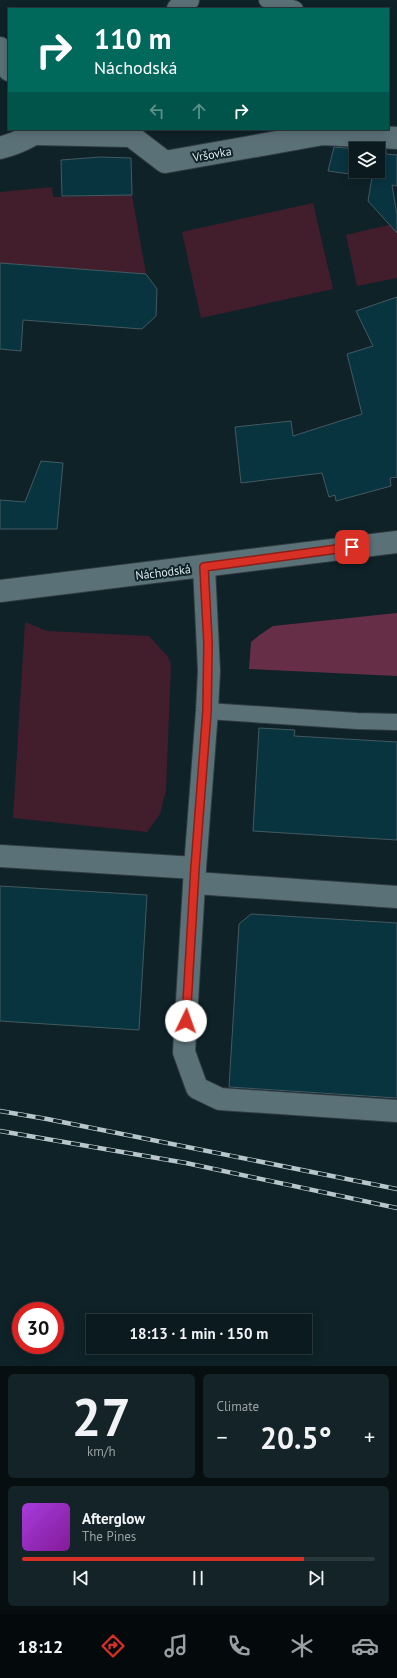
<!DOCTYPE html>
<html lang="en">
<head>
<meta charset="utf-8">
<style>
	:root { --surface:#0a1a1e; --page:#132327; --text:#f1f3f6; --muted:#99a1a4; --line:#2a383c; --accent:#d93025 }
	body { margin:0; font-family:"PT Sans",sans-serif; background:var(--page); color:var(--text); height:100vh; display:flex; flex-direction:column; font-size:15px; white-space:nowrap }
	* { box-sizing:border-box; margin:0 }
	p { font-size:13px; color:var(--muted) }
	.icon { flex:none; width:22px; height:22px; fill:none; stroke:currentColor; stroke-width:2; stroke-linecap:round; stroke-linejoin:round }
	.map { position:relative; height:1366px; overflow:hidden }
	.sheet { display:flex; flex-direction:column; gap:8px; padding:8px; background:#060e10; flex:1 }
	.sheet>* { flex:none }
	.hud { position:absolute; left:8px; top:8px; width:381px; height:122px; border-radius:0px; box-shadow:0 2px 10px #0003,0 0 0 1px var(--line); background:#00695c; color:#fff; overflow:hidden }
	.buttons { position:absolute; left:349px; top:142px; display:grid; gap:8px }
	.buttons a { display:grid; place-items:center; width:36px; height:36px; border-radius:0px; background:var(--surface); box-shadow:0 2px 10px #0003,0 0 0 1px var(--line); font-size:20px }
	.speed { position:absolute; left:12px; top:1302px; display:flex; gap:8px; font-size:20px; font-weight:700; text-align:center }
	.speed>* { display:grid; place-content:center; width:52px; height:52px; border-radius:50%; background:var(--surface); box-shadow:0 2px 10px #0003,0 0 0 1px var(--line); line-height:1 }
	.speed .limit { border:6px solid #d22; background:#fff; color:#111 }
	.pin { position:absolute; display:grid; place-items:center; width:34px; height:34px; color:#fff; margin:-17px; border-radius:8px; box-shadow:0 2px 6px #0006 }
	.me { position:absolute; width:44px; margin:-22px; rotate:3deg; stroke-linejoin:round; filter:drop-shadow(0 0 3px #0008) }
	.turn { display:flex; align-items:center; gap:14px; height:84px; padding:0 20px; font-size:18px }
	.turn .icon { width:52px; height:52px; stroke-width:2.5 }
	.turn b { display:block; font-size:28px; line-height:34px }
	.lanes { display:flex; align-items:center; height:38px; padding:0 20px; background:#0003; justify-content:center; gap:20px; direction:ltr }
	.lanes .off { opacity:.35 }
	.big { font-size:30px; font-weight:600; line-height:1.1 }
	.sheet .card { flex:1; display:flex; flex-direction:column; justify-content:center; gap:6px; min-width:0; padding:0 14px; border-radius:6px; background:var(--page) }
	.sheet .dial { align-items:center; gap:0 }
	.dial b { font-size:52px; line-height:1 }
	.song { display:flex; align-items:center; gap:12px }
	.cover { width:48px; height:48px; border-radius:6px; background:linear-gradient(135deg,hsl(280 70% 55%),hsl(290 70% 35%)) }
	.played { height:4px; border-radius:2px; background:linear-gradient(90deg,var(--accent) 80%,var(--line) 80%) }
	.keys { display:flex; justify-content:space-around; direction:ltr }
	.heat { display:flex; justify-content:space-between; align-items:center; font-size:22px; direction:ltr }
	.sheet .tiles { flex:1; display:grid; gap:8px; grid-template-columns:1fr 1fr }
	.card:last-child { grid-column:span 2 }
	.trip { position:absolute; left:86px; top:1314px; width:226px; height:40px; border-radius:0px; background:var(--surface); box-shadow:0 2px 10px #0003,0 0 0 1px var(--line); font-weight:600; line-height:40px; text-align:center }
	.tabs { display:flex; height:64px; justify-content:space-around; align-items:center; background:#040a0c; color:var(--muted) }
	.tabs .icon { width:28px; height:28px }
	.tabs .selected { color:var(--accent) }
	.tabs b { font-size:18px; color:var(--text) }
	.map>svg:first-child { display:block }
</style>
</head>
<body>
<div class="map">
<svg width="397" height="1366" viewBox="0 0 397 1366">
	<rect width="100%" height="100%" fill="#0e2228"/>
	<g fill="#421e2d">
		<polygon points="52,187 53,197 132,195 146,274 0,263 0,192"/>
		<polygon points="313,203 333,289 201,318 182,232"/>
		<polygon points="397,223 397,278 357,286 346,235"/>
		<polygon points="25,622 47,631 149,636 168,657 171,665 166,790 160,814 147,832 13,818"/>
	</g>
	<polygon fill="#662f47" points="397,613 397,676 249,669 251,642 261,634 273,626"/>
	<g fill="#083440" stroke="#445960">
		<polygon points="334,147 356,149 356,171 378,171 378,149 386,150 386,154 397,155 397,186 392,185 397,215 397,233 368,201 372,177 328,171"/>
		<polygon points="100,157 131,158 132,195 62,196 61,160"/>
		<polygon points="0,263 146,274 157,289 156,316 142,329 23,320 21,351 0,349"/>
		<polygon points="397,297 397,477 390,478 391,486 336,501 335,495 329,497 322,473 241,483 235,427 291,421 293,436 362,414 347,354 373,346 356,311"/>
		<polygon points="41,461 63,463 57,529 0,529 0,500 25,502"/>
		<polygon points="259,728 295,730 294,736 397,742 397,840 253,831"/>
		<polygon points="0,886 147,895 139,1030 0,1021"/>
		<polygon points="251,914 397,923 397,1098 229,1087 239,924"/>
	</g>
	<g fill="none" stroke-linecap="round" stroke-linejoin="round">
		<defs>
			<g id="lane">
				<polyline points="267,0 295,9"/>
				<polyline points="207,711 357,721 397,722"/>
			</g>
			<g id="street">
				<polyline points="178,9 188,0"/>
				<polyline points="0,48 9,70"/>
				<polyline points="35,134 131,136 165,162 323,134 397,138"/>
				<path d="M0,148C14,144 29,139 40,129"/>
				<polyline points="0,856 195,868 207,711 209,671 204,567"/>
				<polyline points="195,868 184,1052 197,1088 220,1099 397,1111"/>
				<polyline points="195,883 397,897"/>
			</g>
			<polyline id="secondary" points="0,591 397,542"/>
		</defs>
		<use href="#lane" stroke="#313c41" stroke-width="18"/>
		<use href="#street" stroke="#313c41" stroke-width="24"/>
		<use href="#secondary" stroke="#313c41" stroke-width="24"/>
		<use href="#lane" stroke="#5b7178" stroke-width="16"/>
		<use href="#street" stroke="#5b7178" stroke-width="22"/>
		<use href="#secondary" stroke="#5b7178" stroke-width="22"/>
		<defs>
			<g id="rail">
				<polyline points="0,1111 47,1119 397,1189"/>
				<polyline points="0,1131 186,1163 397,1208"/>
			</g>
		</defs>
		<use href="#rail" stroke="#b8c6ca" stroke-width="4.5"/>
		<use href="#rail" stroke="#0e2228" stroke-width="3" stroke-dasharray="9" stroke-linecap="butt"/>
	</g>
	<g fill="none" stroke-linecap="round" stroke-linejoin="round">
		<defs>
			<polyline id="route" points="186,1021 195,868 207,711 208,643 204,567 352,547"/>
		</defs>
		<use href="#route" stroke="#8d1f18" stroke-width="10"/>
		<use href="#route" stroke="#d93025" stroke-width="7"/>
	</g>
	<g text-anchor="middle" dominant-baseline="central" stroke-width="4" stroke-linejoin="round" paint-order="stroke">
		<g font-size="12" fill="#dde9ed" stroke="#0e2228">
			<text transform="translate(212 154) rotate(-10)">Vršovka</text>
			<text transform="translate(163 572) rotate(-7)">Náchodská</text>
		</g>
	</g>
</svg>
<div class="buttons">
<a><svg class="icon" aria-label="layers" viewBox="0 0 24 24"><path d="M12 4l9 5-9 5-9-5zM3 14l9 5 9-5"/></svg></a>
</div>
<div class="speed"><div class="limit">30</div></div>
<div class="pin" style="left:352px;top:547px;background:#d93025"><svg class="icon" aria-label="arrive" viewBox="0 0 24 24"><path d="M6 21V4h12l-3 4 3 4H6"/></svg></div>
<svg class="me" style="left:186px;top:1021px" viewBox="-20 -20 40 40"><circle r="19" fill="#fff"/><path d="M0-13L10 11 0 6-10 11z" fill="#d93025"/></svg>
<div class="trip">18:13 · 1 min · 150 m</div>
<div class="hud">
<div class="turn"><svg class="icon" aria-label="right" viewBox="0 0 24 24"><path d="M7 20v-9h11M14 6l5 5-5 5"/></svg><div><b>110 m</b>Náchodská</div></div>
<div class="lanes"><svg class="icon off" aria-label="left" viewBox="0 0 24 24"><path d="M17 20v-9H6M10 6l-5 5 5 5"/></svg><svg class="icon off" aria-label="ahead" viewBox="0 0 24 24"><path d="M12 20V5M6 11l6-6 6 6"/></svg><svg class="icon" aria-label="right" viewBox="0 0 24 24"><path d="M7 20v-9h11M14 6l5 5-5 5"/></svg></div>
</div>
</div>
<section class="sheet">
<div class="tiles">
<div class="card dial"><b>27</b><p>km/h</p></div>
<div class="card"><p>Climate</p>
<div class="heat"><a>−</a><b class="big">20.5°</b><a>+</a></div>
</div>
<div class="card">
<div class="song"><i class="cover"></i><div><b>Afterglow</b><p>The Pines</p></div></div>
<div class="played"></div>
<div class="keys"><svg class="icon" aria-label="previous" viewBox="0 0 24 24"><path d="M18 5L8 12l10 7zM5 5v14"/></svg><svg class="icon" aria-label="pause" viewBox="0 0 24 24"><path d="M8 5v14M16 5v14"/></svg><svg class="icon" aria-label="next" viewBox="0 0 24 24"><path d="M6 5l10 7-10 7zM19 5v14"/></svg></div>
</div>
</div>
</section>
<nav class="tabs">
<b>18:12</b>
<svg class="icon selected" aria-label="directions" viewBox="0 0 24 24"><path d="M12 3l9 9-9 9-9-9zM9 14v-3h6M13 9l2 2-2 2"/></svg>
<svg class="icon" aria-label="music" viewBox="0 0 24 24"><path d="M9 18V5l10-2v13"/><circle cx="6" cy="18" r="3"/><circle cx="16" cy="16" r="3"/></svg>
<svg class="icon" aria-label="phone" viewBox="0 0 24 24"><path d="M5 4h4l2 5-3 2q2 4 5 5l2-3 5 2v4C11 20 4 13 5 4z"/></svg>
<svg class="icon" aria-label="climate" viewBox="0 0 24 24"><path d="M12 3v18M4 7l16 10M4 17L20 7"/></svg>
<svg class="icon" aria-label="car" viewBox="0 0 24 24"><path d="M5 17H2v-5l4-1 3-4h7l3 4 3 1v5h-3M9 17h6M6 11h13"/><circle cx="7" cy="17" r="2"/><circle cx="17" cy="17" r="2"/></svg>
</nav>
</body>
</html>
